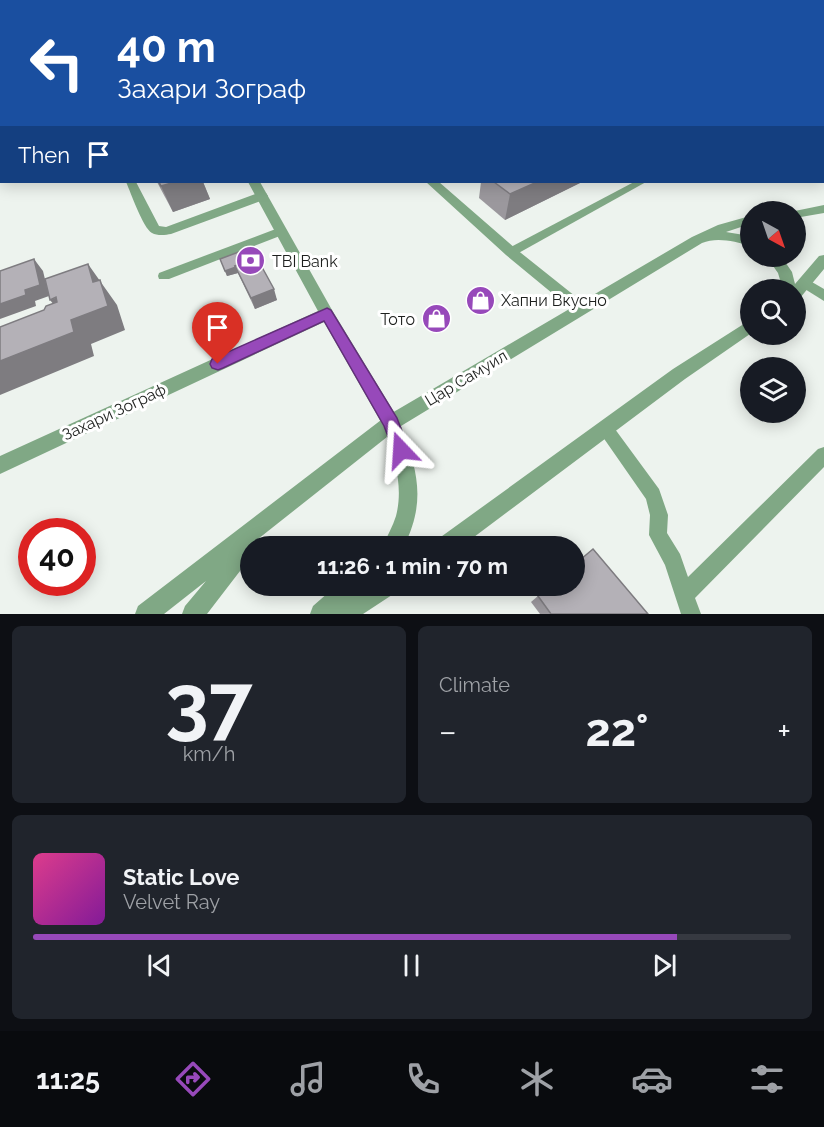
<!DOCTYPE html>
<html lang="en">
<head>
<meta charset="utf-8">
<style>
	:root { --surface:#171b24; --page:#20242c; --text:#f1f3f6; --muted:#9ea1a6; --line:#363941; --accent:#9749ba }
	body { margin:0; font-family:Raleway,sans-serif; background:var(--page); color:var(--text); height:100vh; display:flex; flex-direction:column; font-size:22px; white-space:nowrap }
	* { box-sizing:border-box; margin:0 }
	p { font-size:20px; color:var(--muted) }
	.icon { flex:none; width:33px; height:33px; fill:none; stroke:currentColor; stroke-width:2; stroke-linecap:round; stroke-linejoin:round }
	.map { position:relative; height:614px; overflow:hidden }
	.details { display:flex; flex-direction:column; gap:12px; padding:12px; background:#0d0f14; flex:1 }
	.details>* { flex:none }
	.guide { position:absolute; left:0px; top:0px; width:825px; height:183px; box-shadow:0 3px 15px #0003; background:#1a4fa0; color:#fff; overflow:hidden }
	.needle { width:39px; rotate:140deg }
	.controls { position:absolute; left:740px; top:201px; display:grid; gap:12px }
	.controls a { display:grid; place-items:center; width:66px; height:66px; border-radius:50%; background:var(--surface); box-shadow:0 3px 15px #0003; font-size:30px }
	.speed { position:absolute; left:18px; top:518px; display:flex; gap:12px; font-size:30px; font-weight:700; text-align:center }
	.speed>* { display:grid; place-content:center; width:78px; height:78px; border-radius:50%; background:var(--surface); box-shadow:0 3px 15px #0003; line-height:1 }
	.speed .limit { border:9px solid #d22; background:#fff; color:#111 }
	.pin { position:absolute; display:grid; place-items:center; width:51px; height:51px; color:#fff; margin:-62px -26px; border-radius:50% 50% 50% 0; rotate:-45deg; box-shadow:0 0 6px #0007 }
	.pin .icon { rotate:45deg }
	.me { position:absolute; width:66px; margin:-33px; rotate:340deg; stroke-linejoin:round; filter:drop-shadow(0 0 4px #0008) }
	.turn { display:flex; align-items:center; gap:21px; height:126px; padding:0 18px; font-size:27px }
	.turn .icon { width:78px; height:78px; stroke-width:2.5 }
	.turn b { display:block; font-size:42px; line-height:51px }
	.then { display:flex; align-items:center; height:57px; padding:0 18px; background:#0003; gap:12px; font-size:22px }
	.big { font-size:45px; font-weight:700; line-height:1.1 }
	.details .tile { flex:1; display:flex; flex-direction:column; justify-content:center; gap:9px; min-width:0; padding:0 21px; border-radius:9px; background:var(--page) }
	.details .dial { align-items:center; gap:0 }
	.dial b { font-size:78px; line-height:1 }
	.song { display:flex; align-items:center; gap:18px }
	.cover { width:72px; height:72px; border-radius:9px; background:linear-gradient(135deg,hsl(330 70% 55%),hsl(290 70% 35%)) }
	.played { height:6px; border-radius:3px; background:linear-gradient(90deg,var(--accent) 85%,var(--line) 85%) }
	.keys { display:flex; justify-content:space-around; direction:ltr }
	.heat { display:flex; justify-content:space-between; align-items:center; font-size:33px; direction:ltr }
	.details .tiles { flex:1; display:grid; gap:12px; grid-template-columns:1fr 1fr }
	.tile:last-child { grid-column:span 2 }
	.trip { position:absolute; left:240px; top:536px; width:345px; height:60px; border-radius:30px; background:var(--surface); box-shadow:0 3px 15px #0003; font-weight:700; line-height:60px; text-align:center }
	.menu { display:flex; height:96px; justify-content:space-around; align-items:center; background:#090b0e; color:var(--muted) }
	.menu .icon { width:42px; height:42px }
	.menu .on { color:var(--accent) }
	.menu b { font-size:27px; color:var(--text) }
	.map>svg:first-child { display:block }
</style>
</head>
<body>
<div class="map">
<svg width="824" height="614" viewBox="0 0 824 614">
	<rect width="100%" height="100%" fill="#edf3ee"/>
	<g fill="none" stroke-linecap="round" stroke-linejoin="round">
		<g fill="#80a885" fill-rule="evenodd">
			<polygon points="584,0 594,0 582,2"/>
			<polygon points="700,0 710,0 711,2 702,2"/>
			<rect x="0" y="109" width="2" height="6"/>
			<path d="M126,182H136L159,226L166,227L258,193H266L268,196L266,199L171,234C166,235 157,236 152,233C143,228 131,193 126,182Z"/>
			<polygon points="634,182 646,182 515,255 507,255 505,252 507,249"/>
			<polygon points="281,227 285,228 287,231 285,234 169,279 159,279 158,276 159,273"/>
			<polygon points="805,278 824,289 824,301 800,286 799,283 800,280"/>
			<polygon points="606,423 612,425 659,489 668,515 667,533 680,554 688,577 818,449 824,447 824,467 695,598 701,614 681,614 665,565 649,535 650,515 646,499 598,430 600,425"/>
		</g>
		<g fill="#80a885" fill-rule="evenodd">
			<polygon points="157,0 165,0 166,2 158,2"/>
			<polygon points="291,0 303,0 289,2"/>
			<polygon points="248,182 260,182 332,310 397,417 400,423 397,429 391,431 385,429 324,322 0,474 0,456 318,311"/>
			<polygon points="426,182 439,182 516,249 585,304 588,308 585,312 575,312 506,255"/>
		</g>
		<g fill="#80a885" fill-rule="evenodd">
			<polygon points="824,205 824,213 795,218 795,212 790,212"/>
			<path d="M750,216V224L726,232L750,236V246C735,241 716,237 702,243L401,426C418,471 426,502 404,546H383C387,536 393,526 396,516C403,489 396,462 387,437L258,539V546H250V558L207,614H182L185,606L206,581L164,614H135L138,606L385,417L692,237L718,225Z"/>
			<polygon points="824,255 824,269 800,298 795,300 795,290 783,290 778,273 766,256 781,256 792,272 795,284 819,256"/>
			<polygon points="750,320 750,334 685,379 462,546 435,546 438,539 673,369"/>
			<polygon points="337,585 364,585 362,589 368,585 398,585 395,593 363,614 310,614 313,606"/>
		</g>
	</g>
	<g fill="#9b989d">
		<polygon points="713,0 813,0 812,2 717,2"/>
		<polygon points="157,182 203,182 210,199 173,212"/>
		<polygon points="481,182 582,182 505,220 479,198"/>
		<polygon points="252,247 277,300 255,309 238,273 227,276 220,259"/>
		<polygon points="538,596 648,614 540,614 531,602"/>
	</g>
	<g fill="#7e7c80">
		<polygon points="35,0 50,0 51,2 28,2"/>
		<polygon points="362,0 443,0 438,2 357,2"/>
		<polygon points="659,0 704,0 703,2 655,2"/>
		<polygon points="751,0 813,0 812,2 750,2"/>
		<polygon points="0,28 2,28 2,42 0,40"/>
		<polygon points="0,70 2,70 2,98 0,99"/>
		<polygon points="0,134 2,134 2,164 0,165"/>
		<polygon points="175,182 203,182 210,199 173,212 161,186"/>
		<polygon points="537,182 582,182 505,220 510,194"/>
		<polygon points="34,259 43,271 49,296 35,301 36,306 0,319 0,304 25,290"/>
		<polygon points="88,264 117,305 125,330 91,344 94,356 0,395 0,361 70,324 50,300 93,282"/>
		<polygon points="236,267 238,273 227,276 225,271"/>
		<polygon points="274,289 277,300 255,309 251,298"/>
	</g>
	<g fill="#b4b1b7" stroke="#7e7c80" stroke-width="1.5">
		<polygon points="0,0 35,0 28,2 2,2 2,28 0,28"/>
		<polygon points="102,0 127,0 128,2 97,1"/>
		<polygon points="321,0 362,0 357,2 323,2"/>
		<polygon points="489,0 496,0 499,2 484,2"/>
		<polygon points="608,0 659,0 655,2 604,2"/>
		<polygon points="2,55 2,70 0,70 0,56"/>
		<polygon points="2,115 2,134 0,134 0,116"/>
		<polygon points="159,182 175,182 161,186"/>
		<polygon points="494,182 537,182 510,194"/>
		<polygon points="252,247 258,259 257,258 235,266 236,267 225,271 220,259"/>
		<polygon points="257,258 274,289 251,298 235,266"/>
		<polygon points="34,259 40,285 25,290 26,295 0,304 0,271"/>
		<polygon points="88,264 93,282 100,280 108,306 71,320 74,332 0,361 0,327 44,310 46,306 57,302 56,297 50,300 45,279"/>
		<polygon points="593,549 648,614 551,614 538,596 551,585 574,585 574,565"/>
	</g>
	<polygon fill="#9749ba" stroke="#622f79" stroke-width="1.5" points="327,308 331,310 397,418 409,450 407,455 401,458 395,455 384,426 324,321 223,368 218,370 212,368 210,364 212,359"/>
	<defs>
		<symbol id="bank-disc" viewBox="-11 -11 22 22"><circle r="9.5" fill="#9749ba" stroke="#fff"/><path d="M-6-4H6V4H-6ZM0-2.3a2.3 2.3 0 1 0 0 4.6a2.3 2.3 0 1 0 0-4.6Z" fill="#fff"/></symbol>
		<symbol id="shop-disc" viewBox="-11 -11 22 22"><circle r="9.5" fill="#9749ba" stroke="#fff"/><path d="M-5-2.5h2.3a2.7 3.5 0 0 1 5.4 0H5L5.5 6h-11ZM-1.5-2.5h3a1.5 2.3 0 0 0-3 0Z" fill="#fff"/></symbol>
	</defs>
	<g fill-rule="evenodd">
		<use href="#bank-disc" x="234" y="244" width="33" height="33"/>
		<use href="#shop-disc" x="464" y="284" width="33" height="33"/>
		<use href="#shop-disc" x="420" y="302" width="33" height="33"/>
	</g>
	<g text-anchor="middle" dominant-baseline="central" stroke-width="6" stroke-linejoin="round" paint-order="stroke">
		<g font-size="16" fill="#1e201e" stroke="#fff" text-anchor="start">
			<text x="272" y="261">TBI Bank</text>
			<text x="501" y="300">Хапни Вкусно</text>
			<text x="415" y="319" text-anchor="end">Тото</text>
		</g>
		<g font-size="16" fill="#1e201e" stroke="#fff">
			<text transform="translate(466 378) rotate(-31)">Цар Самуил</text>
			<text transform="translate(114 412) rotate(-25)">Захари Зограф</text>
		</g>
	</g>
</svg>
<div class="controls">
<a><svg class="needle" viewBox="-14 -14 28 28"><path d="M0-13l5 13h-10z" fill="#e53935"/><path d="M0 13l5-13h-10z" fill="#9ea1a6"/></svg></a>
<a><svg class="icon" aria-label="search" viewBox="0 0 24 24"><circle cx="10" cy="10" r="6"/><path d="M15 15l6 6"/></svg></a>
<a><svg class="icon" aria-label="layers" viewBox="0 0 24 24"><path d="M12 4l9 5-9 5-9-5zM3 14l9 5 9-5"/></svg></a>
</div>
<div class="speed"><div class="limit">40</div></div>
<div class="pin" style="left:218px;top:364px;background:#d93025"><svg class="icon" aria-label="arrive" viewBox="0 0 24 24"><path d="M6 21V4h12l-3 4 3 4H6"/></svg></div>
<svg class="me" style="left:401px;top:450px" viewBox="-20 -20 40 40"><path d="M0-17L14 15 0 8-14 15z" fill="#9749ba" stroke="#fff" stroke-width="4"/></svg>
<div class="trip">11:26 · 1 min · 70 m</div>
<div class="guide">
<div class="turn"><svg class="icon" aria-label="left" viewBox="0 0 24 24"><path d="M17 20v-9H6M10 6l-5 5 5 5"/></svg><div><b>40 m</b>Захари Зограф</div></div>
<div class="then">Then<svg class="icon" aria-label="arrive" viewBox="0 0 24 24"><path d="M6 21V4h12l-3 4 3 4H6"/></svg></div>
</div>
</div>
<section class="details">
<div class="tiles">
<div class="tile dial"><b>37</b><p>km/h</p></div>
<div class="tile"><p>Climate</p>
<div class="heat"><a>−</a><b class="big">22°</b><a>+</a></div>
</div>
<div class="tile">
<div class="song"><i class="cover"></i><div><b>Static Love</b><p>Velvet Ray</p></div></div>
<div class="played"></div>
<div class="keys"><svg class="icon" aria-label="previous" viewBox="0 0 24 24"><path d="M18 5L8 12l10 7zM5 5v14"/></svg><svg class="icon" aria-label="pause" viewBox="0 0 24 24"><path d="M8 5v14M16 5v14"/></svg><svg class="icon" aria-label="next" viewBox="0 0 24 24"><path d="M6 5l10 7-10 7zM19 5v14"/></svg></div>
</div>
</div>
</section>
<nav class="menu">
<b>11:25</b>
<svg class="icon on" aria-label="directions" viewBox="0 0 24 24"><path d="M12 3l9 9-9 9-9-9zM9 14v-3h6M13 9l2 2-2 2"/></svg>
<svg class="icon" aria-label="music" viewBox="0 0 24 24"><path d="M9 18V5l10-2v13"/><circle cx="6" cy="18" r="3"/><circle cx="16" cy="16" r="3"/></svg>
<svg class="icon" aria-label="phone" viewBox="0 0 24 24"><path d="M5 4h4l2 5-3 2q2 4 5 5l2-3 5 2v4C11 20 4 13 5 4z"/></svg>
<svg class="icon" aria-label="climate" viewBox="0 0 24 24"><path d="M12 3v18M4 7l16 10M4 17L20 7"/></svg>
<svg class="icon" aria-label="car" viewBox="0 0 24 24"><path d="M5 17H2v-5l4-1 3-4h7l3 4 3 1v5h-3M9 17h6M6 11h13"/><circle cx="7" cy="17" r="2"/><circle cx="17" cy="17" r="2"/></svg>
<svg class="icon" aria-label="filters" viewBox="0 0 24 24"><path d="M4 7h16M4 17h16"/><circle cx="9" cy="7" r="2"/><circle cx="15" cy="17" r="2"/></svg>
</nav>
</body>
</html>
